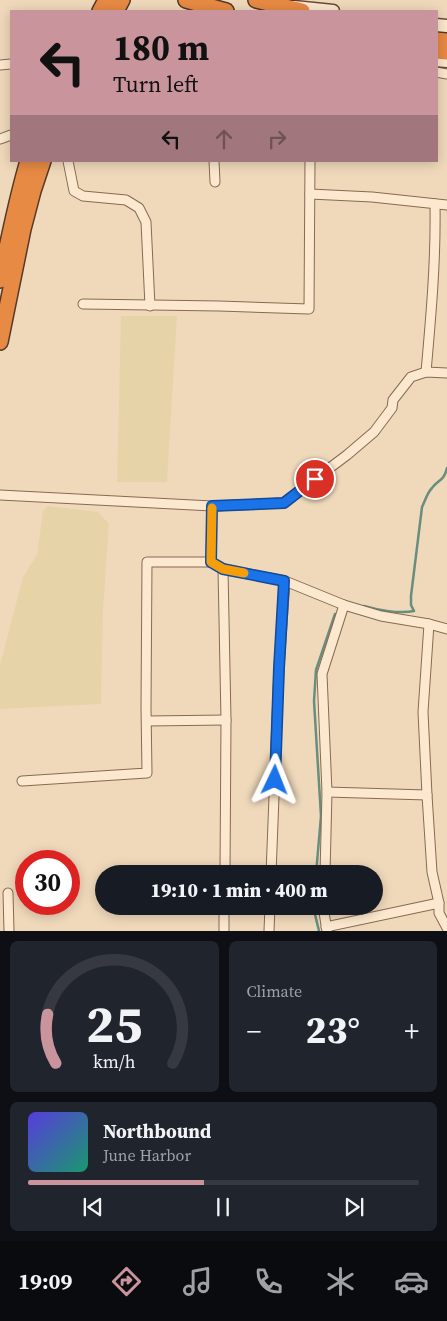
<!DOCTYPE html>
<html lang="en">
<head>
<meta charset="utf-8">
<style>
	:root { --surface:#171b24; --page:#20242c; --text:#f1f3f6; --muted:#9ea1a6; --line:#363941; --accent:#ca949d }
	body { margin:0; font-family:"Source Serif 4",serif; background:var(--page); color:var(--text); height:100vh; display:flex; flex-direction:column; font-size:19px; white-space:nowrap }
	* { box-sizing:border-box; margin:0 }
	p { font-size:16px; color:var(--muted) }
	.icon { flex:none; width:28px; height:28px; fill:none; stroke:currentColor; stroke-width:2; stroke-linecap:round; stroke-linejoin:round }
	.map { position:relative; height:931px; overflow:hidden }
	.side { display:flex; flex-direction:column; gap:10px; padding:10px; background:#0d0f14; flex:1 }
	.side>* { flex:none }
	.guide { position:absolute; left:10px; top:10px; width:428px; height:152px; border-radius:0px; box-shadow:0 2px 12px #0003; background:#ca949d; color:#111; overflow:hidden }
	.speed { position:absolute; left:15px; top:850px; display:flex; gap:10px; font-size:25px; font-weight:700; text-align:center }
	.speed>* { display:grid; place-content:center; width:65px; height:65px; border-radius:50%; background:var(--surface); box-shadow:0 2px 12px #0003; line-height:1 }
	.speed .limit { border:8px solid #d22; background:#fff; color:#111 }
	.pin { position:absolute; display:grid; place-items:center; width:42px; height:42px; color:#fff; margin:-21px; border:2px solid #fff; border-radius:50%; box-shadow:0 1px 5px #0007 }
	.me { position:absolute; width:55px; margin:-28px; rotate:2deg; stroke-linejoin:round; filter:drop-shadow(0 0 4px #0008) }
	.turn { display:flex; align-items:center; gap:18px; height:105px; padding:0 20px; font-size:22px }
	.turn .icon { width:65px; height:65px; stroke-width:2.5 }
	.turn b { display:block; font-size:35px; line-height:42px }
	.lanes { display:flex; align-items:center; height:48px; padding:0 20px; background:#0003; justify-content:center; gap:25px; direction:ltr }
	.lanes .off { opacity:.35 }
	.big { font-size:38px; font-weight:800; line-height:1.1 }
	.side .widget { flex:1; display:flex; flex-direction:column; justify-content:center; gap:8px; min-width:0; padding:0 18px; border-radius:8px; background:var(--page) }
	.side .dial { align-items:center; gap:0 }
	.dial svg { height:130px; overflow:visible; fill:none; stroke:var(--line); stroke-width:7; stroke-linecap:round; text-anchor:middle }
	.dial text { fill:var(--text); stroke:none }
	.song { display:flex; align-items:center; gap:15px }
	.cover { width:60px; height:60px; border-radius:8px; background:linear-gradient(135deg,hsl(250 70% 55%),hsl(160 70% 35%)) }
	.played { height:5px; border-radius:2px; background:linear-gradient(90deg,var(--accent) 45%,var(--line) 45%) }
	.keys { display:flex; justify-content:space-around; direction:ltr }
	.heat { display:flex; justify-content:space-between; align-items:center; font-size:28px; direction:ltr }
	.side .tiles { flex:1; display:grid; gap:10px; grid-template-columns:1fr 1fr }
	.widget:last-child { grid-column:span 2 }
	.trip { position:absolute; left:95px; top:865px; width:288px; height:50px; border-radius:25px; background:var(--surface); box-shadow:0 2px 12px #0003; font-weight:800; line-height:50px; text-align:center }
	.dock { display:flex; height:80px; justify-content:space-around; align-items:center; background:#090b0e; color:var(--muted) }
	.dock .icon { width:35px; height:35px }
	.dock .current { color:var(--accent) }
	.dock b { font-size:22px; color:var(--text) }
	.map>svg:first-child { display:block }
</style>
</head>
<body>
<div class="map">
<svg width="447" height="931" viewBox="0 0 447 931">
	<rect width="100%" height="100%" fill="#f0d9bb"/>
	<g fill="#e6d4a8">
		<polygon points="121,316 177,316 167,482 117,482"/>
		<polygon points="48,506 98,512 109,524 103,611 101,704 0,709 0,665 23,577 37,555 43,511"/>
	</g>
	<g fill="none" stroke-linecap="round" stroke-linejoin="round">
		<g stroke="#678e7f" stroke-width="2.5">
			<path d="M364,606C377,610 400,614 414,611L411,605V596L422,507C425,501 427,493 432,488C439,479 444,481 447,468"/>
			<polyline points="316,874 321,816 314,701 316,670 335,614"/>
			<polyline points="313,906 319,931"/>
		</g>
		<defs>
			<g id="street">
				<polyline points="0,65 11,64"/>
				<polyline points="436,72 447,74"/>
				<polyline points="0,139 11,135"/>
				<polyline points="68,161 74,191 83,196 126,200 139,208 146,222 150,306"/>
				<polyline points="214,161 215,182"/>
				<polyline points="310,194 372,197 447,205"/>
				<polyline points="83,304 219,306 309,309 310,161"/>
				<path d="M426,372C431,316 436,260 435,204"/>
				<polyline points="0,495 212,506 283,503 347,455 374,432 392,408 393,400 411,377 426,372 447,373"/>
				<polyline points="212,506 211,562 223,569 226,720 225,874"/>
				<polyline points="223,569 285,581 344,605 381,616 429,624 447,629"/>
				<polyline points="429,624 423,712 427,795 432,872 439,903 439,913 447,928"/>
				<polyline points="147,721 226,720"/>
				<polyline points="22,781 147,773 146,707 147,562 211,562"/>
				<polyline points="327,792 427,795"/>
				<polyline points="271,874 279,668 285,581"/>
				<polyline points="325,874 327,792 322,674 344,605"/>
				<polyline points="8,893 9,931"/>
				<polyline points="323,906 327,931"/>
				<polyline points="326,927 439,903"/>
				<polyline points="224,931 224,906"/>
				<polyline points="269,931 270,906"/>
			</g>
			<g id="secondary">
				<polyline points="294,7 333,11"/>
				<polyline points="436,25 447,26"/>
				<polyline points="436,60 447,61"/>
			</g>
			<g id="highway">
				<polyline points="186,0 226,11"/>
				<polyline points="256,0 302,11"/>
				<polyline points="100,11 106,0"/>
				<polyline points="116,11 122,0"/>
				<polyline points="436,40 447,41"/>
				<polyline points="436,51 447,52"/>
				<path d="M0,280C9,240 16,201 28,161"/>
				<polyline points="0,342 23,229 33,191 43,161"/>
			</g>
		</defs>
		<use href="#street" stroke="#886954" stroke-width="11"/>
		<use href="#secondary" stroke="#6a4a37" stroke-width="15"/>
		<use href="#highway" stroke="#553829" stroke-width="18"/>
		<use href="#street" stroke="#fbe8ce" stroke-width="9"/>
		<use href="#secondary" stroke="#fbe8ce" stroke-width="12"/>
		<use href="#highway" stroke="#e78a44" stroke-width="15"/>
	</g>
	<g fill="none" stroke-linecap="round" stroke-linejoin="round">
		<defs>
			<polyline id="route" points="275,780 279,668 284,581 223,569 211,562 212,506 284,503 315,479"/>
		</defs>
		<use href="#route" stroke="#114b97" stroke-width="12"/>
		<use href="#route" stroke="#1a73e8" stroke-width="9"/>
		<polyline stroke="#f59e0b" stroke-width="9" points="212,508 211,562 223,569 244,573"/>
	</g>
</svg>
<div class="speed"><div class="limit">30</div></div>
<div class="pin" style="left:315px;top:479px;background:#d93025"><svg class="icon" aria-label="arrive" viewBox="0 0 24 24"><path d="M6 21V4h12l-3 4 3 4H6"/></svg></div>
<svg class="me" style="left:275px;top:780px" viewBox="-20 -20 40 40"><path d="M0-17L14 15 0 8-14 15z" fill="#1a73e8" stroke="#fff" stroke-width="4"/></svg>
<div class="trip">19:10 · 1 min · 400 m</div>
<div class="guide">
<div class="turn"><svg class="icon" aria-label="left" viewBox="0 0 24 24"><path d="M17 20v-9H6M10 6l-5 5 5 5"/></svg><div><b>180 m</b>Turn left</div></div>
<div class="lanes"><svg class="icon" aria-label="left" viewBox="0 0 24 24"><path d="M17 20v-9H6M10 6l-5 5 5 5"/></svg><svg class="icon off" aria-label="ahead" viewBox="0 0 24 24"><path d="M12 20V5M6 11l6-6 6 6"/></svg><svg class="icon off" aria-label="right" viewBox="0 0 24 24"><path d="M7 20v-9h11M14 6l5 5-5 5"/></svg></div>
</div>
</div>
<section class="side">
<div class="tiles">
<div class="widget dial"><svg viewBox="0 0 100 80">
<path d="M14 69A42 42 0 1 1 86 69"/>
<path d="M14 69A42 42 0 0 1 9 39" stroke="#ca949d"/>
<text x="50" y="56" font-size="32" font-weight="700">25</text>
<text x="50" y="72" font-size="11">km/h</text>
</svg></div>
<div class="widget"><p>Climate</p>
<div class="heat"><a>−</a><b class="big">23°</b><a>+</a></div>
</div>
<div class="widget">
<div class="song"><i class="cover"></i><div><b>Northbound</b><p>June Harbor</p></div></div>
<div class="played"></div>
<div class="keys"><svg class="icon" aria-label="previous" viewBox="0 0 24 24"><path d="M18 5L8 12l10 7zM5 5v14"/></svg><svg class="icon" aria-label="pause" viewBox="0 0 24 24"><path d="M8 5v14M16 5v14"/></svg><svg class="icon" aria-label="next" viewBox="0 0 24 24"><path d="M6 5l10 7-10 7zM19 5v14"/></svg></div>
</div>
</div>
</section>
<nav class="dock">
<b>19:09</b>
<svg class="icon current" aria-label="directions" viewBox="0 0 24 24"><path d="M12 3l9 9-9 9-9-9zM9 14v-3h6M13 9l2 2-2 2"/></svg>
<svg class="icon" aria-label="music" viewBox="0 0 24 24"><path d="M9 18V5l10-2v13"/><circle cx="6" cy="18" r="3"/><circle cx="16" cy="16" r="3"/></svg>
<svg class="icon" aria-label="phone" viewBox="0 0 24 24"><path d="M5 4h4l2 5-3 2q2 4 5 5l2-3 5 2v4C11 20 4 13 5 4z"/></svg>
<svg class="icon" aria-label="climate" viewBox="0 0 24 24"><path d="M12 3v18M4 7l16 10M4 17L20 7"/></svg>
<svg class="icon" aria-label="car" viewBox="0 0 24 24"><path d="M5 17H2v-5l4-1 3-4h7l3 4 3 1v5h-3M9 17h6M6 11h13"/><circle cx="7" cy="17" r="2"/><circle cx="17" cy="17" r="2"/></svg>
</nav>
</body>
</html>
